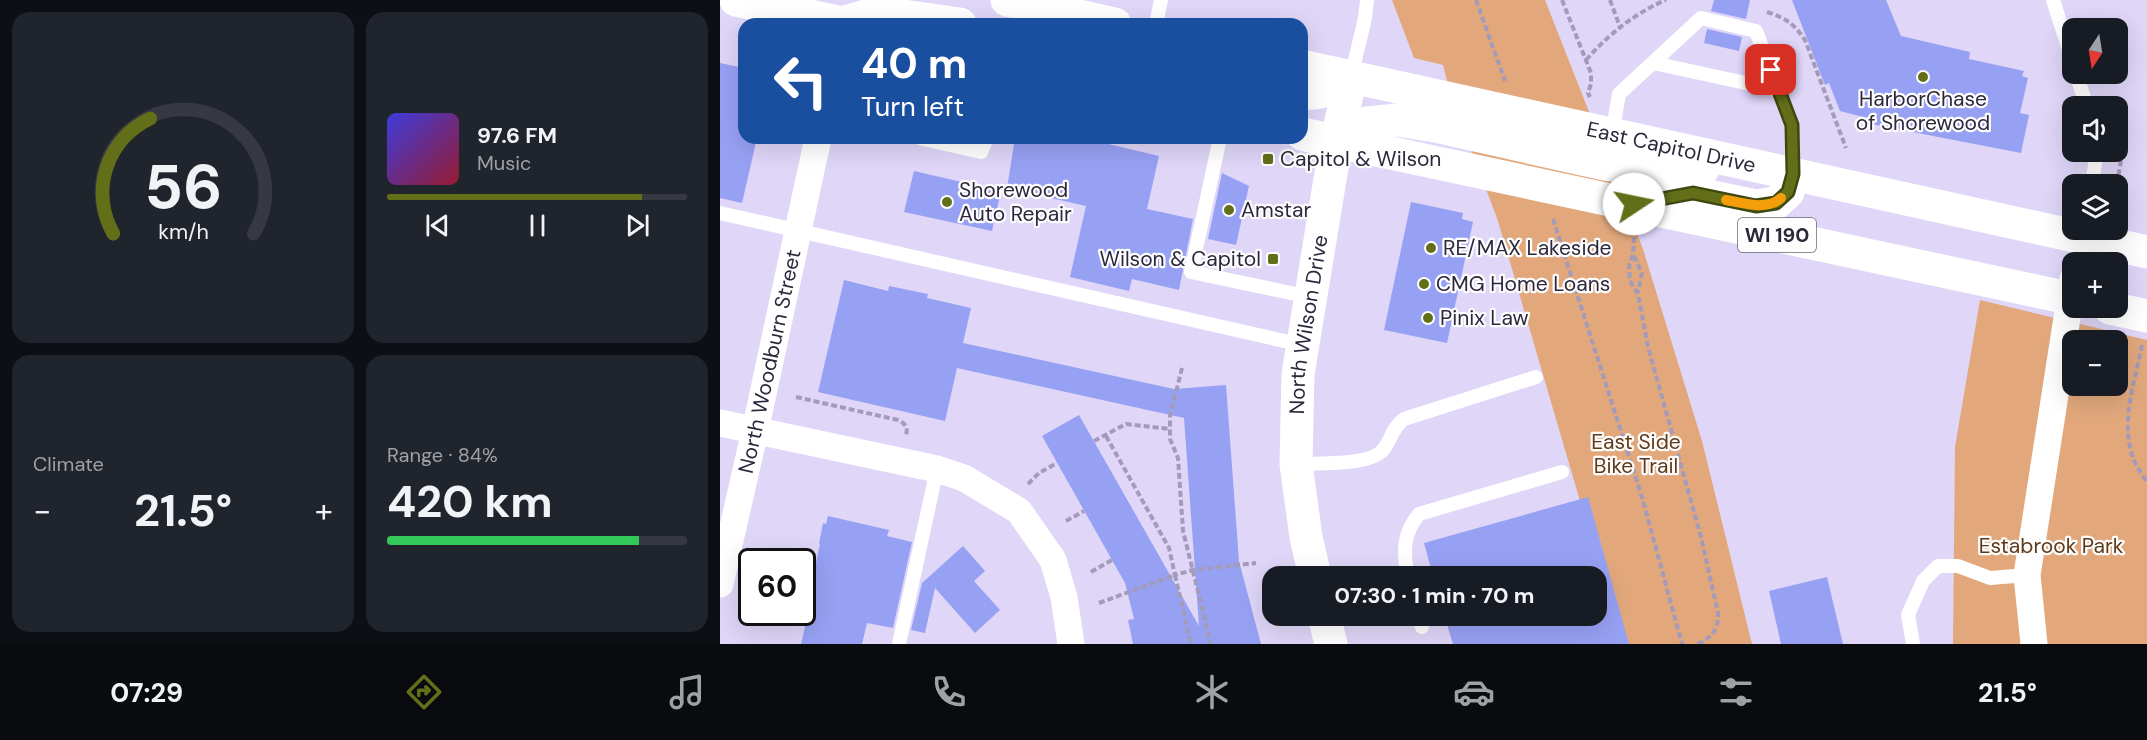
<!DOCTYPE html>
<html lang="en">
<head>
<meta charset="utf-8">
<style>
	:root { --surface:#171b24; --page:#20242c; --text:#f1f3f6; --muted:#9ea1a6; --line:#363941; --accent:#626f18 }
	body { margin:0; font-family:"DM Sans",sans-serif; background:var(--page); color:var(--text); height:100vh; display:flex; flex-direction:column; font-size:22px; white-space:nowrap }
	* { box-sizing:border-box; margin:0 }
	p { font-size:20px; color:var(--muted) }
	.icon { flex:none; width:33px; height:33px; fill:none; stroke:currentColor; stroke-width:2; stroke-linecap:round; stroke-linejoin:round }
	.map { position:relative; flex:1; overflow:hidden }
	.drawer { display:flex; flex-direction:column; gap:12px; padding:12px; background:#0d0f14; width:720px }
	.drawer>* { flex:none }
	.guide { position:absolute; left:18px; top:18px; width:570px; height:126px; border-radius:18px; box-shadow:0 6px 24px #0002; background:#1a4fa0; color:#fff; overflow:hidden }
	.needle { width:39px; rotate:192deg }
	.buttons { position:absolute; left:1342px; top:18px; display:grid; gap:12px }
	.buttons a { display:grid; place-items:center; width:66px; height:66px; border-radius:12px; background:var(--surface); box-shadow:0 6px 24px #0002; font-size:30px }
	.speed { position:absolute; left:18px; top:548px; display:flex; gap:12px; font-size:30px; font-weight:700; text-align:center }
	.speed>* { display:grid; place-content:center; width:78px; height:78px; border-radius:50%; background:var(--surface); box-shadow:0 6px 24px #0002; line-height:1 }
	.speed .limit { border:3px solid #111; border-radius:9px; background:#fff; color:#111 }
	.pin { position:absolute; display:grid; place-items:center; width:51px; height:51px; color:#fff; margin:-26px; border-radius:12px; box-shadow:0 3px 9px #0006 }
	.me { position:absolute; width:66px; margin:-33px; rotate:79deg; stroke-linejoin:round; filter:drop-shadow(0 0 4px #0008) }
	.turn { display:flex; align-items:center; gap:21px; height:126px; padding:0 24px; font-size:27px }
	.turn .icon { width:78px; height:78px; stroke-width:2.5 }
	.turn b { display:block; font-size:42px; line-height:51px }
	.big { font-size:45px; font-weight:700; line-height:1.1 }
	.drawer .card { flex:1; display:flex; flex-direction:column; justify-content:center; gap:9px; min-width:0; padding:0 21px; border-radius:18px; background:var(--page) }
	.drawer .dial { align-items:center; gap:0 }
	.dial svg { height:156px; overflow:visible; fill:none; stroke:var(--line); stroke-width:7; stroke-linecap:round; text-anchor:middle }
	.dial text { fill:var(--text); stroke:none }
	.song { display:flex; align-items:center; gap:18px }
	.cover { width:72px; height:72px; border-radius:9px; background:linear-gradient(135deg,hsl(240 70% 55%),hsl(350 70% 35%)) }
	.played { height:6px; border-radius:3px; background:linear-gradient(90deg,var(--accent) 85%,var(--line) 85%) }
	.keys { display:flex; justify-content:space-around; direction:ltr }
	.heat { display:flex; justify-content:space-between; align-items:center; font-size:33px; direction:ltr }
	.charge { height:9px; border-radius:4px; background:linear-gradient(90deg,#34c759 84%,var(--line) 0) }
	.drawer .tiles { flex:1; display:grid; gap:12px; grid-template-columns:repeat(2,1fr) }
	.trip { position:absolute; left:542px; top:566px; width:345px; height:60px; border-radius:18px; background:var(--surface); box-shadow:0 6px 24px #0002; font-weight:700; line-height:60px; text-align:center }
	.dock { display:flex; height:96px; justify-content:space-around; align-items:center; background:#090b0e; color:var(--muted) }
	.dock .icon { width:42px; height:42px }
	.dock .selected { color:var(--accent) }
	.dock b { font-size:27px; color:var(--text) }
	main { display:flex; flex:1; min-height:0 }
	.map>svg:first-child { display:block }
</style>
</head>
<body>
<main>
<section class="drawer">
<div class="tiles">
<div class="card dial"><svg viewBox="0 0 100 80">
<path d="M14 69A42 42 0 1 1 86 69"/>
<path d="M14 69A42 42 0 0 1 33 10" stroke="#626f18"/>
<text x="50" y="56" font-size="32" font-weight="700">56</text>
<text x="50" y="72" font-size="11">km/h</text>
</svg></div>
<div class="card">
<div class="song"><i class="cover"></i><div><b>97.6 FM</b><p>Music</p></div></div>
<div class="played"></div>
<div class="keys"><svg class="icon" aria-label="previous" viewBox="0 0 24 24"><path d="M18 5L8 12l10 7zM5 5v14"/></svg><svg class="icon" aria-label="pause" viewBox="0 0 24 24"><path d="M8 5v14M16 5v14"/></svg><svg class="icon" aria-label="next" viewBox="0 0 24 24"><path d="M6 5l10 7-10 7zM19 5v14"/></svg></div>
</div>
<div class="card"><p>Climate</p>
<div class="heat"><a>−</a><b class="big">21.5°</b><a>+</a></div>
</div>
<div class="card"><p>Range · 84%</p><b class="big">420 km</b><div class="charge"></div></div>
</div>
</section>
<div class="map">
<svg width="1427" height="644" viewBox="0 0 1427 644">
	<rect width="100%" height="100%" fill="#dfd6f8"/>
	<g fill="#e2a87c" fill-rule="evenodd">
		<polygon points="672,0 825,0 923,249 982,441 1032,644 902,644 777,218 732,100 723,65 694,58"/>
		<path d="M1260,300L1427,340V644H1233L1235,447ZM1353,340H1398V386H1353Z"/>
	</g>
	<g fill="#97a1f4">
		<polygon points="994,0 1030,0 1026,19 991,11"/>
		<polygon points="1072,0 1166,0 1181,36 1250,52 1249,59 1304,71 1302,76 1308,78 1300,113 1309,115 1301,153 1146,123 1147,118 1120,111 1109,83 1105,85"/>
		<polygon points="987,29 1022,37 1019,51 984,43"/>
		<polygon points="0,63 24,68 24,138 37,138 22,203 0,198"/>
		<polygon points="295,138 380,138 380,142 439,156 427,209 473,219 459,290 412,279 409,291 350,277 366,206 287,188"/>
		<polygon points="194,171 281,191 272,231 184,212"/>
		<polygon points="502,173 529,186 516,245 488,239"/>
		<polygon points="691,202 743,213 742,219 753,222 727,343 664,330"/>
		<polygon points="124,280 168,291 169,286 208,294 207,298 251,308 243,343 454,389 506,385 519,561 541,644 413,644 408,620 414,619 405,583 322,436 359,415 479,626 464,418 237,368 225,421 98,392"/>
		<polygon points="868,497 909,644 733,644 724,615 876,615 876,576 713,576 704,543"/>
		<polygon points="108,516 169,530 167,536 192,542 173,628 147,623 142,644 81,644 91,600 88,599 100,544 99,544 103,523 106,524"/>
		<polygon points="243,546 265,571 254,581 280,610 255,633 215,588 205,633 191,630 202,583"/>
		<polygon points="1107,577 1123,644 1061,644 1049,591"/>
	</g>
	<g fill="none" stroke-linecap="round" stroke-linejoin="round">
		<g stroke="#a39bb9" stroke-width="4" stroke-dasharray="6 3" stroke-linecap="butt">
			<polyline points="756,0 785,81"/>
			<polyline points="842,0 871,73 871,84 868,93 870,97"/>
			<polyline points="890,0 900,27"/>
			<path d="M1047,12C1066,18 1074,24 1085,40L1126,148"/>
			<path d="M866,60C889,34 915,13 946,0"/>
			<polyline points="1397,184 1401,160 1398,131"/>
			<polyline points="833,219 922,497 962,644"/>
			<path d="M914,237L913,255L909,265L910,281L918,294L928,347L981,537L998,613C999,629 991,639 977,644"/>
			<polyline points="914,256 922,273 918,293"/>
			<path d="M1422,345C1415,381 1400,422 1413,458C1416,466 1423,475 1427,483"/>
			<polyline points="462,368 450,416 450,439 458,458 463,531 491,644"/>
			<path d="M76,397L178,420C186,424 188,427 186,435"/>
			<polyline points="386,436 449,548 455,575 473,570 536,563"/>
			<polyline points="374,441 406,424 450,429"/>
			<polyline points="308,484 319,473 337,463"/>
			<polyline points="346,521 364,511"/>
			<polyline points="371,572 392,560"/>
			<polyline points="379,603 455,575 471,644"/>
		</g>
		<g stroke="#fff" stroke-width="14">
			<polyline points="1333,0 1353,62"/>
			<polyline points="436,24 441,0"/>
			<polyline points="933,63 1058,90"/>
			<polyline points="1356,74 1367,106"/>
			<polyline points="631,77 645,18 647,0"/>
			<polyline points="892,134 899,94 981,18 1036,31 1072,125 1073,174"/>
			<polyline points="199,138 261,152 267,138"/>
			<polyline points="500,138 471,272 590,297"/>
			<polyline points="1372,184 1377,152"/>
			<polyline points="0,213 582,345"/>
			<path d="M576,464C598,463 649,466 663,450C672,439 671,429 684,419L816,377"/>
			<path d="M687,576C684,550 682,535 699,514L842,472"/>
			<polyline points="698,615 702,627"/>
			<polyline points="179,644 217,469"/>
			<polyline points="1193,644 1188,615 1203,581 1218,566 1238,566 1270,578 1307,575"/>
		</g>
		<g stroke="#fff" stroke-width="27">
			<polyline points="0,423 217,469 244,478 299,511 333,560 344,597 351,644"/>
			<path id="s1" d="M0,584L35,431L98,138"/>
			<polyline points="1314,644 1307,575 1353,279"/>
		</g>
		<g stroke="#fff" stroke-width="33">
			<path id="s2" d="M595,576L586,537L576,464L578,374L616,143L631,77"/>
			<polyline points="604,615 611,644"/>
		</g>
		<g stroke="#fff" stroke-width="33">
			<polyline points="16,0 127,24"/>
			<polyline points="287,0 395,24"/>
			<polyline points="122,23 145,16 175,15 240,24"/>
			<path id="s3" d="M582,66L1427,252"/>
			<path d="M582,93C602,95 616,88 631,77"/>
			<polyline points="582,134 1353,299"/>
			<polyline points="616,143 630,131 647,123 677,120 715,126 884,164 909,168 983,169"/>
			<polyline points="946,198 973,193 1036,206 1056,203 1068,192 1073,174"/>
			<polyline points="1390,308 1427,316"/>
		</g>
	</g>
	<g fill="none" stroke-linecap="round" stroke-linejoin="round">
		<defs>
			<polyline id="route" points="914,204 973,193 1036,206 1056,203 1068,192 1073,174 1072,125 1051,70"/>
		</defs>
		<use href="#route" stroke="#404810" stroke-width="15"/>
		<use href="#route" stroke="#626f18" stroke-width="10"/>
		<path stroke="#f59e0b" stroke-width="10" d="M1006,200C1023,203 1047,211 1061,198"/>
	</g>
	<g fill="#626f18" stroke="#fdfdfd" stroke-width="2">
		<circle cx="1203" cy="77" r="6"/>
		<rect x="542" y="153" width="12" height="12" rx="3"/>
		<circle cx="227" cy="202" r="6"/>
		<circle cx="509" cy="210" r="6"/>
		<circle cx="711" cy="248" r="6"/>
		<rect x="547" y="253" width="12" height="12" rx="3"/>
		<circle cx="704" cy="284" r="6"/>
		<circle cx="708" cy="318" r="6"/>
	</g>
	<g text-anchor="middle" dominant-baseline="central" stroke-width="4.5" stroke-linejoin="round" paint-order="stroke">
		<rect fill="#fdfdfd" stroke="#6b6776" stroke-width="1.5" x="1018" y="218" width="78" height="34" rx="4.5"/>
		<g font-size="20" font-weight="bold" fill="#2d273c">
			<text x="1057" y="235">WI 190</text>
		</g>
		<g font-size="21" fill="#2d273c" stroke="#fdfdfd" text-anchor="start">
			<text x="1203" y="99" text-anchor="middle">HarborChase<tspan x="1203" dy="24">of Shorewood</tspan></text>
			<text x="560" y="159">Capitol &amp; Wilson</text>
			<text x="239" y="190">Shorewood<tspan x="239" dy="24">Auto Repair</tspan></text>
			<text x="521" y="210">Amstar</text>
			<text x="723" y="248">RE/MAX Lakeside</text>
			<text x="541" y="259" text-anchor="end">Wilson &amp; Capitol</text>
			<text x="716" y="284">CMG Home Loans</text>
			<text x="720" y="318">Pinix Law</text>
		</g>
		<g font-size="21" fill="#2d273c" stroke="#fdfdfd">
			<text stroke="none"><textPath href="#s3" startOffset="378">East Capitol Drive</textPath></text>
			<text stroke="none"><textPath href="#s2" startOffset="254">North Wilson Drive</textPath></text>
			<text stroke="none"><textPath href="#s1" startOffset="228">North Woodburn Street</textPath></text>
		</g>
		<g font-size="21" fill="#603919" stroke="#fdfdfd">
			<text x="916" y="442">East Side<tspan x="916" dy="24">Bike Trail</tspan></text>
			<text x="1331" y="546">Estabrook Park</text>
		</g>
	</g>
</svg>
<div class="buttons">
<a><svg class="needle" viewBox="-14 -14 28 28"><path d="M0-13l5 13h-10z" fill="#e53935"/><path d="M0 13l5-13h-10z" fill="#9ea1a6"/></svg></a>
<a><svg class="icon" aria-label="sound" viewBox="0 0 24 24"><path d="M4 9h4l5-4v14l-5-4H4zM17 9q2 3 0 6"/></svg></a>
<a><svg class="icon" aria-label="layers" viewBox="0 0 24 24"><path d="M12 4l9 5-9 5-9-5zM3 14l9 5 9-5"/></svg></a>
<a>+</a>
<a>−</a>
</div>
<div class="speed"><div class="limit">60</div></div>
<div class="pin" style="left:1051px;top:70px;background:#d93025"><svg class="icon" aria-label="arrive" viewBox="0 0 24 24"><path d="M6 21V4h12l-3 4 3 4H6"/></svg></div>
<svg class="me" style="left:914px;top:204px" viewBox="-20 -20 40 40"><circle r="19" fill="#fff"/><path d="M0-13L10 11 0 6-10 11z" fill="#626f18"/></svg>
<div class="trip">07:30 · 1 min · 70 m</div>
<div class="guide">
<div class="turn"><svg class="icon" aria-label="left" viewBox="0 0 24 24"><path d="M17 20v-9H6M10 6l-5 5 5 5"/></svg><div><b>40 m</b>Turn left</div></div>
</div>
</div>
</main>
<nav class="dock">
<b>07:29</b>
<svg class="icon selected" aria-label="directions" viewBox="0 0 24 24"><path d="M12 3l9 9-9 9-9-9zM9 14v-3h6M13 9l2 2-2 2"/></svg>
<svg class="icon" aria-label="music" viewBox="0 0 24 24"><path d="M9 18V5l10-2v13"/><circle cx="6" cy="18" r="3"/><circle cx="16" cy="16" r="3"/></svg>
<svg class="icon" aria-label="phone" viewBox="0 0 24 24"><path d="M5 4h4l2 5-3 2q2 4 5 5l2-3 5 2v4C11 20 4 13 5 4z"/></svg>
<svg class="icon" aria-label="climate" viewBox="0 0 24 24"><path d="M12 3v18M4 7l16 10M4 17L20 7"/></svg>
<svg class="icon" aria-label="car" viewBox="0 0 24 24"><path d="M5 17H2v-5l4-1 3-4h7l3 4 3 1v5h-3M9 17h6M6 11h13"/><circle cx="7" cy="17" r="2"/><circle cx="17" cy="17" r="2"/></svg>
<svg class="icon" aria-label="filters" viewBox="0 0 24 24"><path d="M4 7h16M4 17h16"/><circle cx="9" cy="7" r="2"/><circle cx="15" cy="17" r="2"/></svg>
<b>21.5°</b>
</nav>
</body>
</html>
